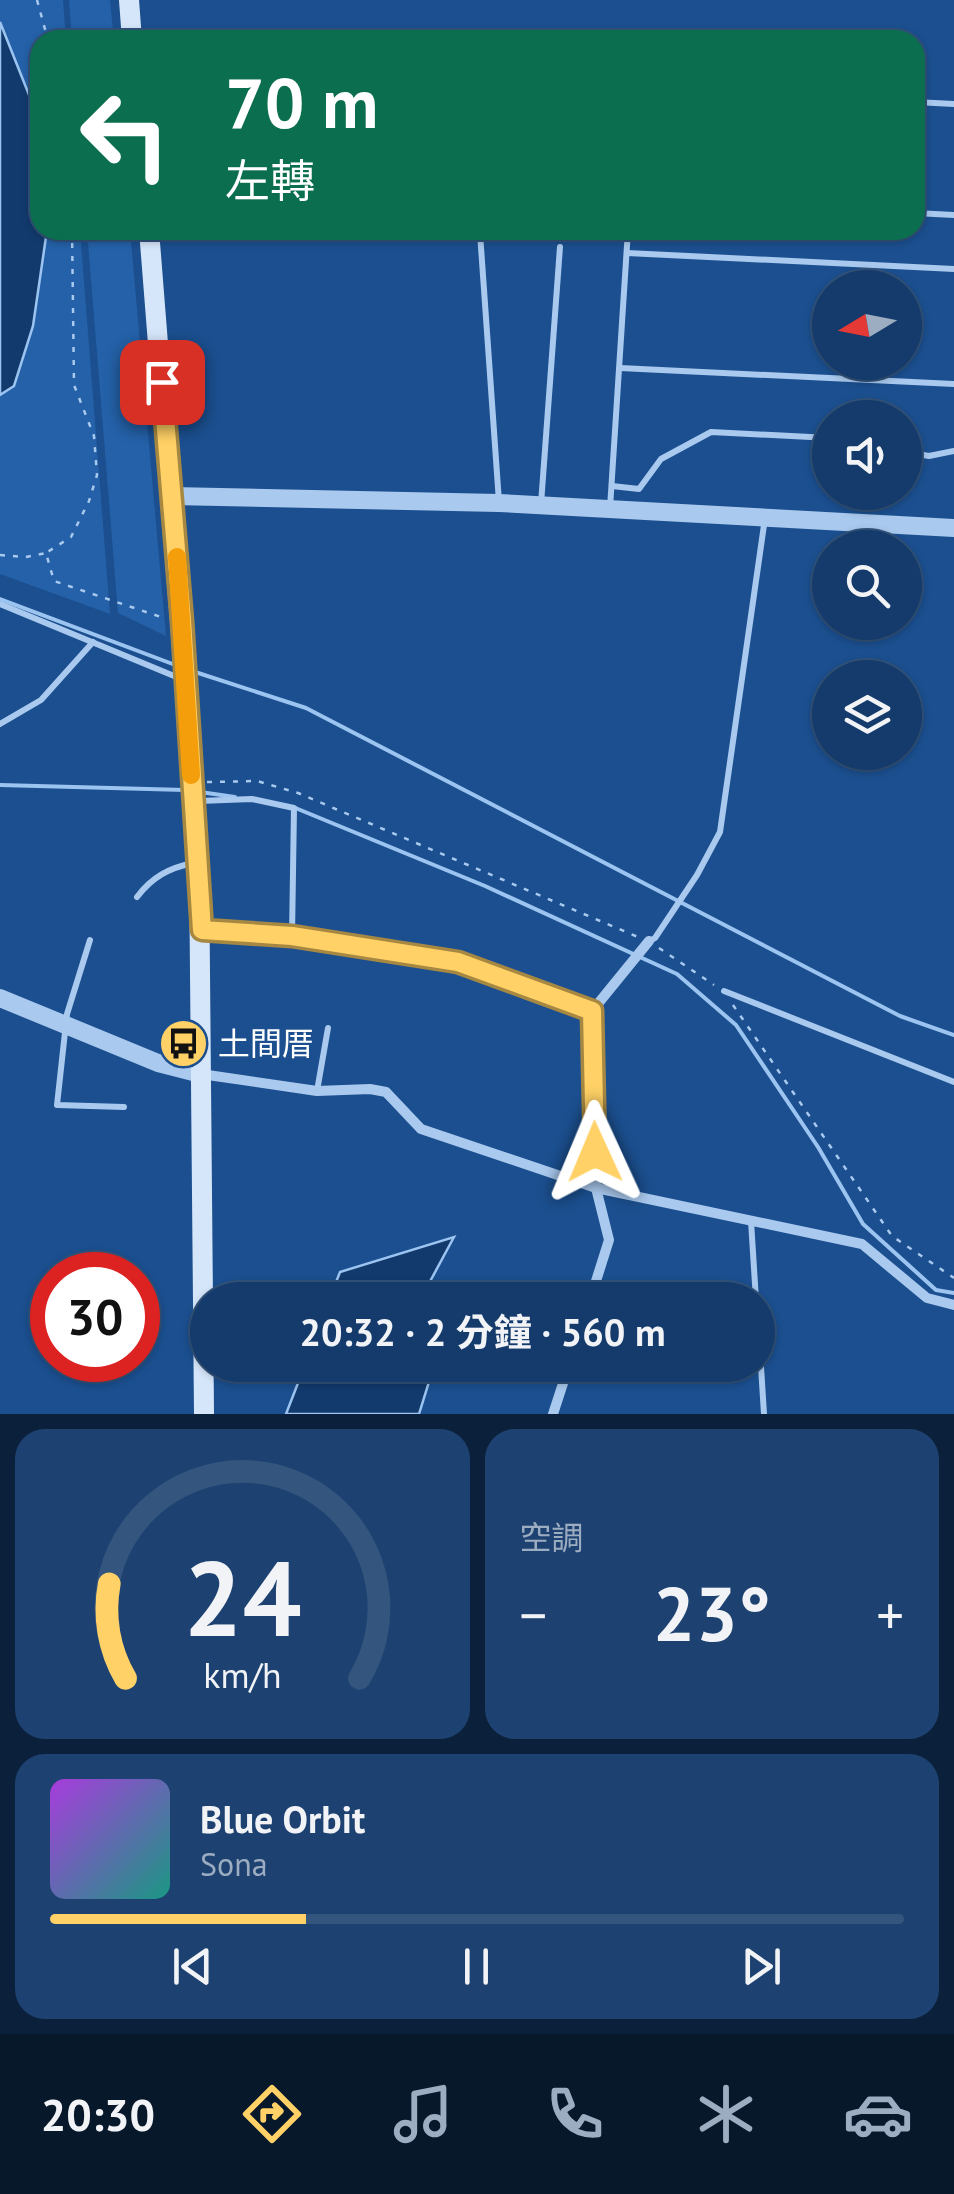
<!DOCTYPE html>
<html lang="zh-TW">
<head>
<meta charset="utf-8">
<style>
	:root { --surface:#143b6b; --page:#1d4271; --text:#f1f3f6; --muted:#9dadc1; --line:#33557e; --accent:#ffd166 }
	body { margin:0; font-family:"PT Sans","Noto Sans TC",sans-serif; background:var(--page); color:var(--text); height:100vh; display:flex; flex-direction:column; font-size:38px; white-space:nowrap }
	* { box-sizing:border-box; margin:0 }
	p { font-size:32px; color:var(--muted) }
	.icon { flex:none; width:55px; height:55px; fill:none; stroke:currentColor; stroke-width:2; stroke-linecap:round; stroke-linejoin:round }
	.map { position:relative; height:1414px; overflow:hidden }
	.side { display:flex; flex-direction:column; gap:15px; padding:15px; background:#0b203b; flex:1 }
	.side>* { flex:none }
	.top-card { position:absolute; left:30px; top:30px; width:895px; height:210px; border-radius:30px; box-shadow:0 2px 8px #0004,0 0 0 2px var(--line); background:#0b6e4f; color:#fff; overflow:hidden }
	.needle { width:65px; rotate:260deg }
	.buttons { position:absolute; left:812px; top:270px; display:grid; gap:20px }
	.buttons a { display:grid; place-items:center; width:110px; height:110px; border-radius:50%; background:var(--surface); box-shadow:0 2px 8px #0004,0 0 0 2px var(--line); font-size:50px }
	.speed { position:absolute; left:30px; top:1252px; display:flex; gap:20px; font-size:50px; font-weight:700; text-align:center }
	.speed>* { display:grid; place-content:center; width:130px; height:130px; border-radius:50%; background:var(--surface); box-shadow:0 2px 8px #0004,0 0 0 2px var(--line); line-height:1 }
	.speed .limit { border:15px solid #d22; background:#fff; color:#111 }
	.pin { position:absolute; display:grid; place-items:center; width:85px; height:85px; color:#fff; margin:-42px; border-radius:20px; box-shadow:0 5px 15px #0006 }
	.me { position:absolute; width:110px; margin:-55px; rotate:359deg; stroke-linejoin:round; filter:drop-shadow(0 0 8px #0008) }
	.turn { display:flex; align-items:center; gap:35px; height:210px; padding:0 30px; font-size:45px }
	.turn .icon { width:130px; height:130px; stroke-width:2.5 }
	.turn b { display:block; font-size:70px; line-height:85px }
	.big { font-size:75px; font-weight:700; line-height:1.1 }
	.side .tile { flex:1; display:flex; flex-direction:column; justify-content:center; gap:15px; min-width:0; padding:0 35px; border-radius:30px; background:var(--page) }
	.side .dial { align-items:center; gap:0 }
	.dial svg { height:260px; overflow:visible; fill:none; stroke:var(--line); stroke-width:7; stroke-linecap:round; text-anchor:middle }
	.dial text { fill:var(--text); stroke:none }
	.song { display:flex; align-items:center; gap:30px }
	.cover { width:120px; height:120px; border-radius:15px; background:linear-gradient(135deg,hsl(280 70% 55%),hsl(170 70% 35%)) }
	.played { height:10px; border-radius:5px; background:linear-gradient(90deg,var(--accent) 30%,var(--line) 30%) }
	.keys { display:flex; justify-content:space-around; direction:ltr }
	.heat { display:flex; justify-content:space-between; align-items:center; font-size:55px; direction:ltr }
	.side .tiles { flex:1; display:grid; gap:15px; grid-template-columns:1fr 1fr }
	.tile:last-child { grid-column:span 2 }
	.trip { position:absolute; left:190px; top:1282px; width:585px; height:100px; border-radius:50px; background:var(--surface); box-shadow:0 2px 8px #0004,0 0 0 2px var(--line); font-weight:700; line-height:100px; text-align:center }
	.menu { display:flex; height:160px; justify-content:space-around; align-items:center; background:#08182b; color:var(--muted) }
	.menu .icon { width:70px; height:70px }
	.menu .current { color:var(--accent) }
	.menu b { font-size:45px; color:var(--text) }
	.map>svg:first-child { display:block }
</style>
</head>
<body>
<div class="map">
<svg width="954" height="1414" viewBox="0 0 954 1414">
	<rect width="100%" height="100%" fill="#1b4f8f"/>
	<g fill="#2461a8">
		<polygon points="0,0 63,0 66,40 40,40 40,230 80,230 110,614 0,574"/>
		<polygon points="69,0 110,0 114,40 72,40"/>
		<polygon points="87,230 130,230 166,636 118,613"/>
	</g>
	<g fill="#123a6d" stroke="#9cc4f0" stroke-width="2.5">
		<polygon points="0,22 39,120 40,230 47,230 33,326 14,386 0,395"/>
		<polygon points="454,1237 420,1300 329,1300 340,1272"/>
		<polygon points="305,1365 429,1365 432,1372 419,1414 286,1414"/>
	</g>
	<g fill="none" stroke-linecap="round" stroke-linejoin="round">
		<g stroke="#9cc4f0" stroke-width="4">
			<polyline points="0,599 178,666"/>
			<polyline points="192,671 306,708 900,1016 954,1035"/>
			<polyline points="0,785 185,790"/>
			<polyline points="200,792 235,797"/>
			<polyline points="293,807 485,886 677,974 736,1025 818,1147 863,1224 936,1290 954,1293"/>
		</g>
		<g stroke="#a9c9ee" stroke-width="2.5" stroke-dasharray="5 8" stroke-linecap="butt">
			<polyline points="37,0 48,40"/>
			<polyline points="72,230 74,385 94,436 97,475 89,501 71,537 46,553 54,581 161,617"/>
			<polyline points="0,555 26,557 46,553"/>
			<polyline points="207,782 257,781 298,793 638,937"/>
			<polyline points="659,948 714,985"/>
			<polyline points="733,1005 892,1236 954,1278"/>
		</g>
		<g stroke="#a9c9ee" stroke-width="6">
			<polyline points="915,102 954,104"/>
			<polyline points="915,213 954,215"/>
			<polyline points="480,233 499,502"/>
			<polyline points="627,253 954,269"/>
			<polyline points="620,368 954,384"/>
			<polyline points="905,452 929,456 954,451"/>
			<polyline points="612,486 639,489 661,459 711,432 830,438"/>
			<polyline points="541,504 560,247"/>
			<polyline points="610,508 628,230"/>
			<polyline points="0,604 179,678"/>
			<polyline points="0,724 41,700 93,642"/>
			<polyline points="199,801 252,799 294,808 292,936"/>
			<path d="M137,897C152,877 169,868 193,863"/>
			<polyline points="203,930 292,936 458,961 592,1011"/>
			<polyline points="90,940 67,1014 57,1105 124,1107"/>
			<polyline points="650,941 655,938 697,875 720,832 765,518"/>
			<polyline points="724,991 954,1082"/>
			<polyline points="317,1091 328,1028"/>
			<polyline points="751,1221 756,1300"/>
			<polyline points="758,1319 764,1414"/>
		</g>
		<g stroke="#a9c9ee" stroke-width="10">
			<polyline points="201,1074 317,1091 370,1089 386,1092 421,1129 596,1188 862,1244 927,1298 954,1305"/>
			<polyline points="590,1300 609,1240 596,1188 592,1011 649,941"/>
			<polyline points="553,1414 569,1365"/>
		</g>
		<g stroke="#a9c9ee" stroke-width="18">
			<polyline points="172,496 499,503 954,528"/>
			<polyline points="0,998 158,1063 201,1074"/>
		</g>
		<g stroke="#d6e6fa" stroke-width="20">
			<polyline points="129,0 132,40"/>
			<polyline points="149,230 199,862 204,1414"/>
		</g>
	</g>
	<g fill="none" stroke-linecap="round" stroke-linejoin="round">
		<defs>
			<polyline id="route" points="162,382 182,621 202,930 292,936 458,962 592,1011 595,1152"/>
		</defs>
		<use href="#route" stroke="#a68842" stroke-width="25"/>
		<use href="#route" stroke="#ffd166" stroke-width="18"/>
		<polyline stroke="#f59e0b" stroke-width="18" points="177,557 191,775"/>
	</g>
	<defs>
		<symbol id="bus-disc" viewBox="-11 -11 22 22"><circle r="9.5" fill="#ffd166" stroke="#1b4f8f"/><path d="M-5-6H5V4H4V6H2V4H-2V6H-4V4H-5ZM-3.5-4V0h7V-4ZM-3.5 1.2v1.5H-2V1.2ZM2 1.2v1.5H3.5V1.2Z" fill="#111"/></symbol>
	</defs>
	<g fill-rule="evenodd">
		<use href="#bus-disc" x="156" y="1016" width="55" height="55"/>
	</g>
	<g text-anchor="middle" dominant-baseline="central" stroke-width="10" stroke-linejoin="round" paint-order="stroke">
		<g font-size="32" fill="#fff" stroke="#1b4f8f" text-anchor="start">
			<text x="218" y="1043">土間厝</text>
		</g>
	</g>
</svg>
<div class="buttons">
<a><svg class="needle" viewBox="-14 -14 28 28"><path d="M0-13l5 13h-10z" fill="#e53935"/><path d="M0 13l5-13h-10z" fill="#9dadc1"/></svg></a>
<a><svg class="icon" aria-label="sound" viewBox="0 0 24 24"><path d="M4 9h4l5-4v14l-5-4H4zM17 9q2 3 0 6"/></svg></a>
<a><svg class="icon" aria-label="search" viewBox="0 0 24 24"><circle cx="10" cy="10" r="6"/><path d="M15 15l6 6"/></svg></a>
<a><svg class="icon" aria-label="layers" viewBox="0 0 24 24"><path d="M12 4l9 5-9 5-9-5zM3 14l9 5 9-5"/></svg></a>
</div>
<div class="speed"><div class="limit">30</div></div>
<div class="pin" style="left:162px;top:382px;background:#d93025"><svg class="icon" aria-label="arrive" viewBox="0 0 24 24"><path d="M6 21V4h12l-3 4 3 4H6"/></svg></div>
<svg class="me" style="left:595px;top:1152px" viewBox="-20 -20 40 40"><path d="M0-17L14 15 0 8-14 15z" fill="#ffd166" stroke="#fff" stroke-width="4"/></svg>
<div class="trip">20:32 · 2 分鐘 · 560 m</div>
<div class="top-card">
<div class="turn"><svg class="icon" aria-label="left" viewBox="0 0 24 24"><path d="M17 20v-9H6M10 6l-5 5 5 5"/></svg><div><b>70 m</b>左轉</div></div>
</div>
</div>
<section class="side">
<div class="tiles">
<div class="tile dial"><svg viewBox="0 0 100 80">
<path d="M14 69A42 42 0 1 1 86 69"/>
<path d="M14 69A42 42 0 0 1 9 40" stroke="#ffd166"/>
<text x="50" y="56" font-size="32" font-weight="700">24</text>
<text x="50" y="72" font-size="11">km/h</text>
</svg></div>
<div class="tile"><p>空調</p>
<div class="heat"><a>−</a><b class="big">23°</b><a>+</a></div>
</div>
<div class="tile">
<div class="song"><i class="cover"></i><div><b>Blue Orbit</b><p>Sona</p></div></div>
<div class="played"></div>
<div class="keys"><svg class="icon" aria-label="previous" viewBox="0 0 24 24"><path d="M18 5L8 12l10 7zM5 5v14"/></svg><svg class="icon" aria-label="pause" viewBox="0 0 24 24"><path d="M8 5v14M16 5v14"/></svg><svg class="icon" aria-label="next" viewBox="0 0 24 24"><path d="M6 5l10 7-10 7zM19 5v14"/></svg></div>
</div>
</div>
</section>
<nav class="menu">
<b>20:30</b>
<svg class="icon current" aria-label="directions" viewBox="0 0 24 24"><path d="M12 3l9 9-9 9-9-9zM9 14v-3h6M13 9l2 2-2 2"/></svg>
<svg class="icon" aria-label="music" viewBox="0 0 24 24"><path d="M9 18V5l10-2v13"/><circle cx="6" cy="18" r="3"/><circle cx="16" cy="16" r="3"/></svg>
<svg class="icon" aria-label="phone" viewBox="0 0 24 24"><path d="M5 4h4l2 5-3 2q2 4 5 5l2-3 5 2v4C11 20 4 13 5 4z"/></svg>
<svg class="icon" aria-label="climate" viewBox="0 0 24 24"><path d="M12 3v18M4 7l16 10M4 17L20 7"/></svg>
<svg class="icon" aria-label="car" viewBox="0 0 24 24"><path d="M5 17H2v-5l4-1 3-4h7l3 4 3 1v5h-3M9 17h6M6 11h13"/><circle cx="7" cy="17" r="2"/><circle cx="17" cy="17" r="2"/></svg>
</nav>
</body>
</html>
